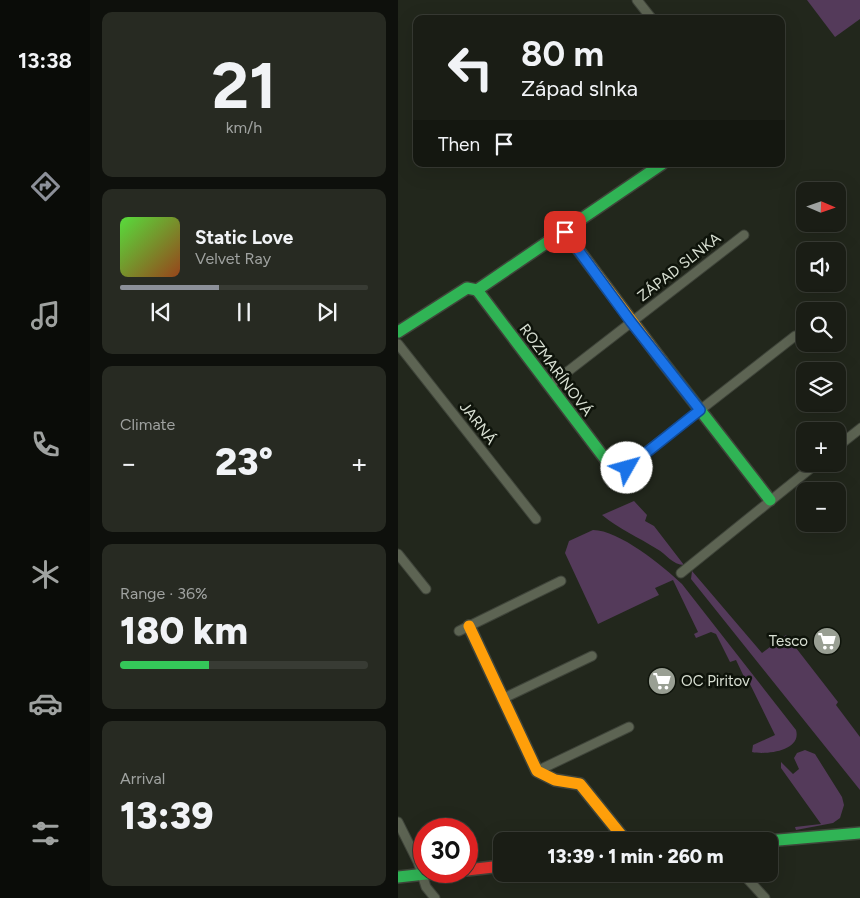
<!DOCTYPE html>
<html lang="en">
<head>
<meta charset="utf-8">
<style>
	:root { --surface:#1a1d15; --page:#272a22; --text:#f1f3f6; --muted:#9fa2a0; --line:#383b34; --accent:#8c9099 }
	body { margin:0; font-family:Figtree,sans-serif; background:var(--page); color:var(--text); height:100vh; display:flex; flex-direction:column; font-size:19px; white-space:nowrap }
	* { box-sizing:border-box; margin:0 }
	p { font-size:16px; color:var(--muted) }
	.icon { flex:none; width:28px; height:28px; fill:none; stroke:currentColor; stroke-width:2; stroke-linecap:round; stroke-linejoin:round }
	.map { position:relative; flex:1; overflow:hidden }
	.sheet { display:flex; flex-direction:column; gap:12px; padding:12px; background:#0e100c; width:308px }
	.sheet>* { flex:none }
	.guide { position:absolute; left:15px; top:15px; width:372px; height:152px; border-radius:10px; box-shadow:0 5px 20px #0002,0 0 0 1px var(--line); background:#1a1d15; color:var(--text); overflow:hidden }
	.needle { width:32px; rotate:92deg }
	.controls { position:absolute; left:398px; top:182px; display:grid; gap:10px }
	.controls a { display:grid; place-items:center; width:50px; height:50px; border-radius:10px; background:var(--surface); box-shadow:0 5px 20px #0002,0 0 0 1px var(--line); font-size:25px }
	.speed { position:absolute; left:15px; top:818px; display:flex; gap:10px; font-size:25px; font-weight:700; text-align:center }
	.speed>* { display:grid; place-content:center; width:65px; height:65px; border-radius:50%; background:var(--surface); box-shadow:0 5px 20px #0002,0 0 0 1px var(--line); line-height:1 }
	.speed .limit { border:8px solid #d22; background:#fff; color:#111 }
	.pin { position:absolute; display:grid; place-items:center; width:42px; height:42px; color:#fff; margin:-21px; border-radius:10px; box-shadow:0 2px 8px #0006 }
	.me { position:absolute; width:55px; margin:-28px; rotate:52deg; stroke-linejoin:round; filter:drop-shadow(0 0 4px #0008) }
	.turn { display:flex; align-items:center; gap:18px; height:105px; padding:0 25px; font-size:22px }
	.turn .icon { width:65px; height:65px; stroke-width:2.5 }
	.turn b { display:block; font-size:35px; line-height:42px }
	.then { display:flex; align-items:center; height:48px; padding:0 25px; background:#0003; gap:10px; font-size:19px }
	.big { font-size:38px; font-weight:800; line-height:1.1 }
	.sheet .card { flex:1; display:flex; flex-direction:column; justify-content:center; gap:8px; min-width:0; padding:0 18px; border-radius:10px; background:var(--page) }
	.sheet .dial { align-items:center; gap:0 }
	.dial b { font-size:65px; line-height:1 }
	.song { display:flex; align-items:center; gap:15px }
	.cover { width:60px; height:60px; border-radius:8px; background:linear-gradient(135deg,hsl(110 70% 55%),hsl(20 70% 35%)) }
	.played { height:5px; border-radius:2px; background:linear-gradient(90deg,var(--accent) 40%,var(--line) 40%) }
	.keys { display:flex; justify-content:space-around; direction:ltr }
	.heat { display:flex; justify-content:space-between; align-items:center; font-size:28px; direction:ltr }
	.charge { height:8px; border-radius:4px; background:linear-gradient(90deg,#34c759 36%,var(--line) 0) }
	.trip { position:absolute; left:95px; top:832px; width:285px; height:50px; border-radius:10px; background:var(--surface); box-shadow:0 5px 20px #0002,0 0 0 1px var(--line); font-weight:800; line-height:50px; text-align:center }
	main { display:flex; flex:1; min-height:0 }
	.dock { display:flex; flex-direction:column; width:90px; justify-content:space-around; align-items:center; background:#0a0c08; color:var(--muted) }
	.dock .icon { width:35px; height:35px }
	.dock .selected { color:var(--accent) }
	.dock b { font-size:22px; color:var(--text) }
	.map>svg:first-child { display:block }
</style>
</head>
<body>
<main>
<nav class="dock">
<b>13:38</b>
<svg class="icon selected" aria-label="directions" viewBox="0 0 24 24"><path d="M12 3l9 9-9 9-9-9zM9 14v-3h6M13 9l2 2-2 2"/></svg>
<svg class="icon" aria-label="music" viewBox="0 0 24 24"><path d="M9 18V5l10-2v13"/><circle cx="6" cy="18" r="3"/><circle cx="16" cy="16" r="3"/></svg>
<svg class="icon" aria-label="phone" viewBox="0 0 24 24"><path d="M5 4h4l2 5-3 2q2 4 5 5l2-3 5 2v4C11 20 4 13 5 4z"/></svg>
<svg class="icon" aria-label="climate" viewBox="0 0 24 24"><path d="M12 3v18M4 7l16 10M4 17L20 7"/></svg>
<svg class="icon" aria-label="car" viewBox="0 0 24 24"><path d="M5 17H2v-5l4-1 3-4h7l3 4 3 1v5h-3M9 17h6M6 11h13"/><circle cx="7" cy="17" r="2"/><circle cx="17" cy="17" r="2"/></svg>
<svg class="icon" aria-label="filters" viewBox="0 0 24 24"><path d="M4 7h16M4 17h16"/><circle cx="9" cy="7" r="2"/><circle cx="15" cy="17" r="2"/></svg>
</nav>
<section class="sheet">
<div class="card dial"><b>21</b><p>km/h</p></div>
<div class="card">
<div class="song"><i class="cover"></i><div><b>Static Love</b><p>Velvet Ray</p></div></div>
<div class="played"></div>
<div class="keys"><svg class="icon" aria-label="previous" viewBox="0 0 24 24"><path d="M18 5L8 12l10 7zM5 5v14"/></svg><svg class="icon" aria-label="pause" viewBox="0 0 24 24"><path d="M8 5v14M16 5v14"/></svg><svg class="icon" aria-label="next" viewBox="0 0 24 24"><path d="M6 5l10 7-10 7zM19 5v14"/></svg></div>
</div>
<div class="card"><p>Climate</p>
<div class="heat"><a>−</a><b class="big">23°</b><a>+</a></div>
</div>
<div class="card"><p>Range · 36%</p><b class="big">180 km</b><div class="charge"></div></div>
<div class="card"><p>Arrival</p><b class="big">13:39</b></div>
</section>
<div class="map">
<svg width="463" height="898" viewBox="0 0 463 898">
	<rect width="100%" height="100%" fill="#22271c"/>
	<g fill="#543a5a">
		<polygon points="409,0 462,0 462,19 437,37"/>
		<path d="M236,501L249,515L247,521L256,526L286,565C275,565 268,554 259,549C240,537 221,529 204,515Z"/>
		<path d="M195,530C221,530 265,566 284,584L398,730C404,751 368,755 354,752L355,745L377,735L349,678L347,679L338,660L332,662L318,634L313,632L298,638L296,634L300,632L275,580L257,588L261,595L200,624L167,553L171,541Z"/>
		<polygon points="294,571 364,653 388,635 440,702 438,705 462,737 462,790 293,579"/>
		<polygon points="407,750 417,754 444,797 446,805 442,818 435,823 398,830 397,827 423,824 383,768 383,762 395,774 401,769 396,758 399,753"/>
	</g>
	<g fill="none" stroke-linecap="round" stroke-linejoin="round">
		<defs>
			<g id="street">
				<polyline points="239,0 254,19"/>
				<polyline points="0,344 138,519"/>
				<polyline points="151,386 346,235"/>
				<polyline points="439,447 463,428"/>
				<polyline points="229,467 397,336"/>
				<polyline points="0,554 28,589"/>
				<polyline points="283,573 418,464"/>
				<polyline points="61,631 163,581"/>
				<polyline points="104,699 194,656"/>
				<polyline points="139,771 231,727"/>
				<polyline points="0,822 20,862 28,887 37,898"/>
				<polyline points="345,874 367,898"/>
			</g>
			<g id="fast">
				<polyline points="79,290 214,468"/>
				<polyline points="0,332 69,288 79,290 264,164"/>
				<polyline points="264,361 372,500"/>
				<polyline points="369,841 463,833"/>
				<polyline points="0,877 55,871"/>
			</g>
			<g id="slow">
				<polyline points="167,232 264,361"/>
				<polyline points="71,626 139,771 157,780 182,784 228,841"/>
			</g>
			<polyline id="jam" points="69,870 104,866"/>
		</defs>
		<use href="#street" stroke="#3f443a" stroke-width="11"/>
		<use href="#fast" stroke="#3f443a" stroke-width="14"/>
		<use href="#slow" stroke="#3f443a" stroke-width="14"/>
		<use href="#jam" stroke="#3f443a" stroke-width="14"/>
		<use href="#street" stroke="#5d6453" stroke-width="9"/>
		<use href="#fast" stroke="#30b455" stroke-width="11"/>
		<use href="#slow" stroke="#ff9f0a" stroke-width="11"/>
		<use href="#jam" stroke="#e5322d" stroke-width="11"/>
	</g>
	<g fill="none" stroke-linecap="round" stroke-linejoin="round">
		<defs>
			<polyline id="route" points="167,232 233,322 302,410 229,468"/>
		</defs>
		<use href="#route" stroke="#114b97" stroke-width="12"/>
		<use href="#route" stroke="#1a73e8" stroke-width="9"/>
	</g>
	<defs>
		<symbol id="supermarket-disc" viewBox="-11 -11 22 22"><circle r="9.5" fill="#999f93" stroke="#0e130a"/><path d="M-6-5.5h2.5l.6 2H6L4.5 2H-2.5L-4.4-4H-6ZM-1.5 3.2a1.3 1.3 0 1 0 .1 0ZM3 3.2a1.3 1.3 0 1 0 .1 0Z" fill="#fff"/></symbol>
	</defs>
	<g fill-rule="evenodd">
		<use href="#supermarket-disc" x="413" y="625" width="32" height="32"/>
		<use href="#supermarket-disc" x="248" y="665" width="32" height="32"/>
	</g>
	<g text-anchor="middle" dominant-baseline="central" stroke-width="5" stroke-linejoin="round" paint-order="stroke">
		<g font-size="15" fill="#d9e0d3" stroke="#0e130a">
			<text transform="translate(281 267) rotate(-38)">ZÁPAD SLNKA</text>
			<text transform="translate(158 370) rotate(53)">ROZMARÍNOVÁ</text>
			<text transform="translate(80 423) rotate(52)">JARNÁ</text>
		</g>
		<g font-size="15" fill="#d9e0d3" stroke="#0e130a" text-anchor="end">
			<text x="410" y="641">Tesco</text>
			<text x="283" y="681" text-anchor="start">OC Piritov</text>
		</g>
	</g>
</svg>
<div class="controls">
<a><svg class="needle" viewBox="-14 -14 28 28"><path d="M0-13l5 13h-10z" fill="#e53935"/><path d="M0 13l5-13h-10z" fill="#9fa2a0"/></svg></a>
<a><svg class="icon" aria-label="sound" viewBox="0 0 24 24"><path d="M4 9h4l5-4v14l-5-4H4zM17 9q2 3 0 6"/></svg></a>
<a><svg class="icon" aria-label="search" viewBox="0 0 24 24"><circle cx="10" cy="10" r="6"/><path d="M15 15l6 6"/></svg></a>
<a><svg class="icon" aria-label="layers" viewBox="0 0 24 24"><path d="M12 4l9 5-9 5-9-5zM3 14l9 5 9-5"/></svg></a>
<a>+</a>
<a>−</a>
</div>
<div class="speed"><div class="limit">30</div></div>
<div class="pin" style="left:167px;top:232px;background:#d93025"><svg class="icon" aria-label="arrive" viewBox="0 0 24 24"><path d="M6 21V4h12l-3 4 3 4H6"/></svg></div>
<svg class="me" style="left:229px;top:468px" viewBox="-20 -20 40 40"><circle r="19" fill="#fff"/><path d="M0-13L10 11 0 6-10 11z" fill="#1a73e8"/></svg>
<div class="trip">13:39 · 1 min · 260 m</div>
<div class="guide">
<div class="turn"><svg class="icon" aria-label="left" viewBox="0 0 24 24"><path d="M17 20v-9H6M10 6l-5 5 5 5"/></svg><div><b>80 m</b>Západ slnka</div></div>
<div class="then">Then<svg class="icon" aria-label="arrive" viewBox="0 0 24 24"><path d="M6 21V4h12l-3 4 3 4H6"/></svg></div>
</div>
</div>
</main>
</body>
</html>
